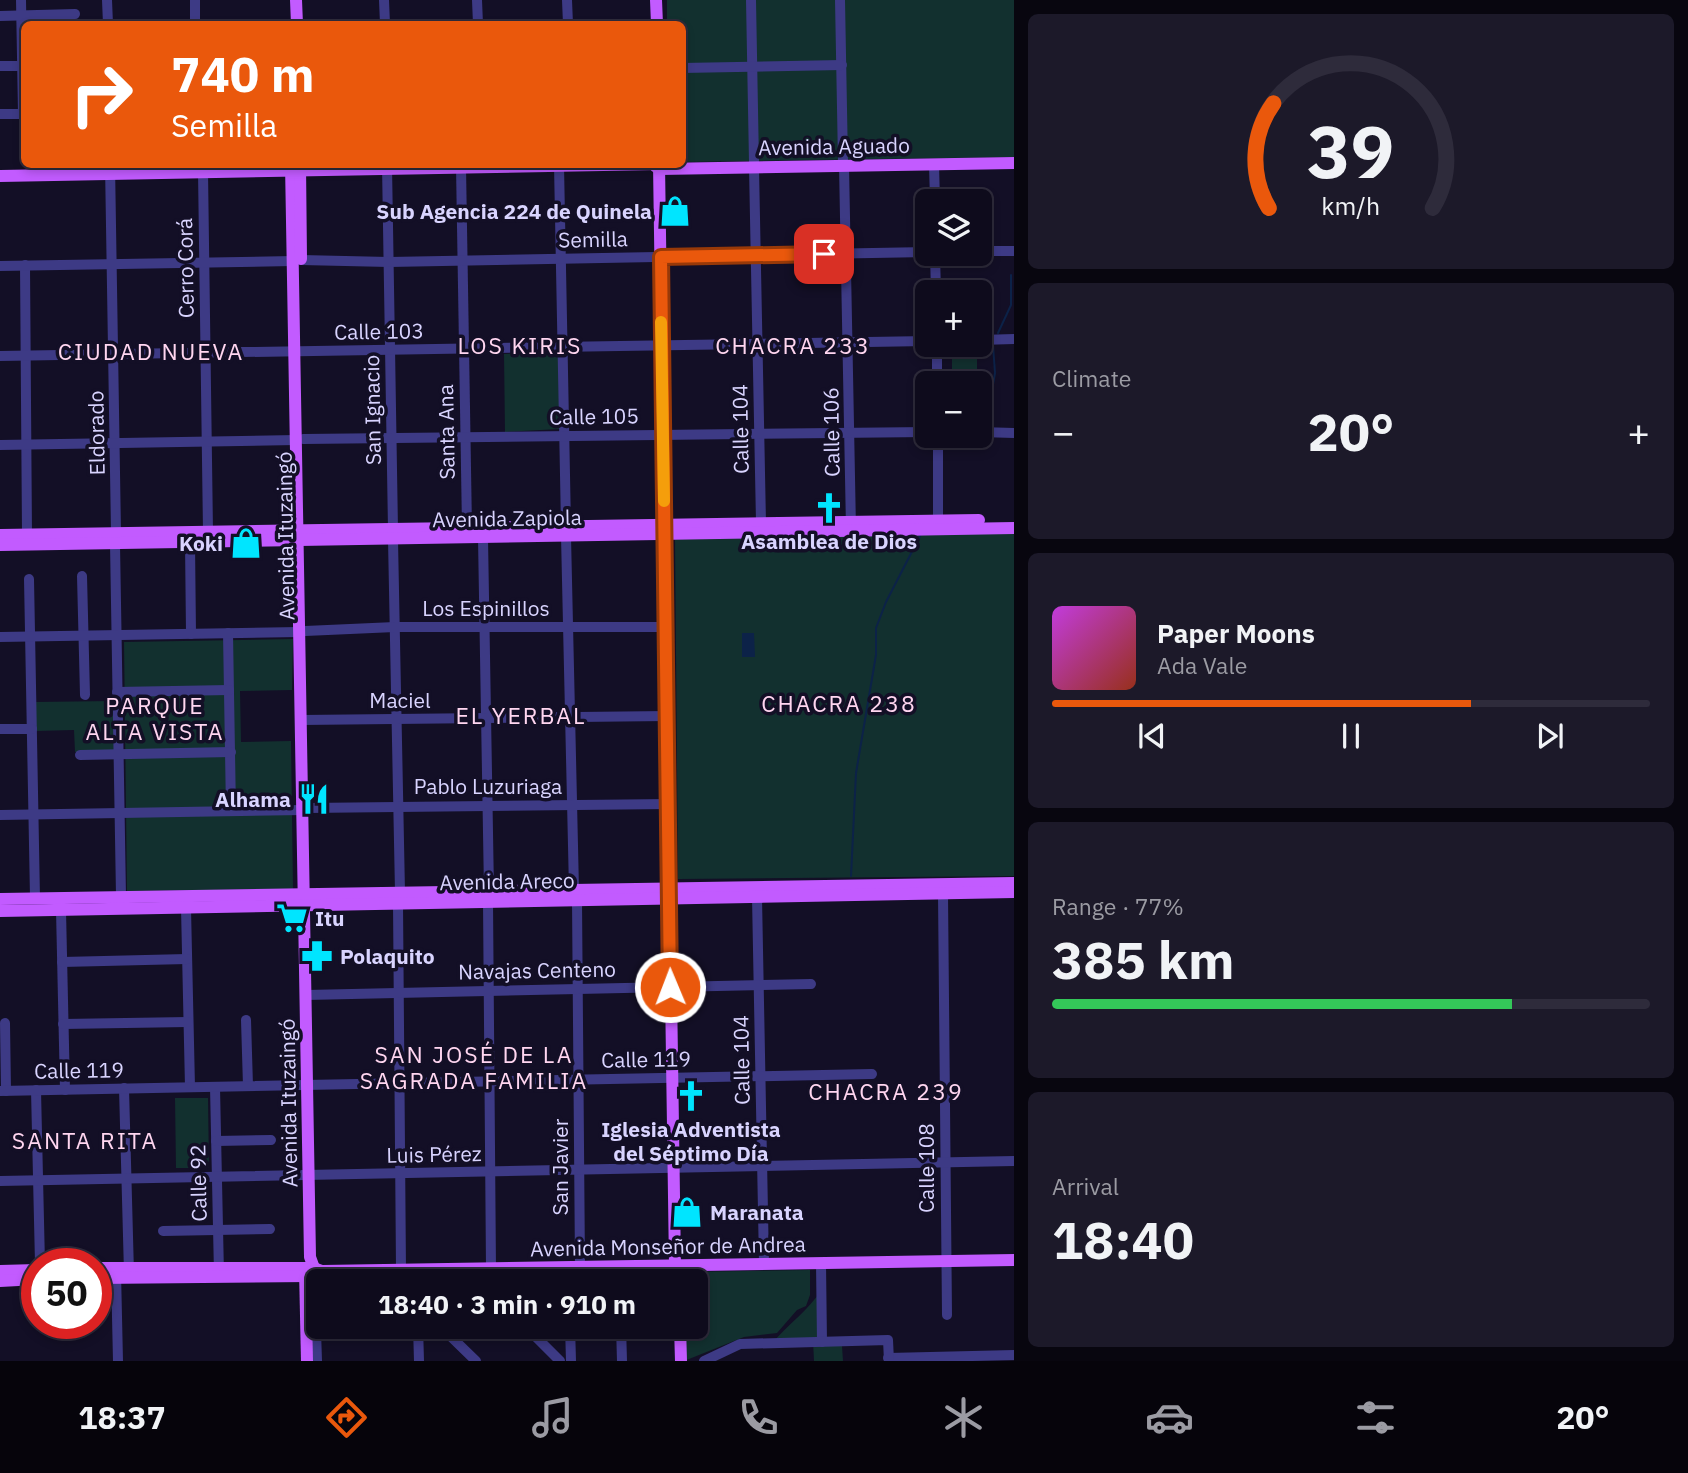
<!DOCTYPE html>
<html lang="en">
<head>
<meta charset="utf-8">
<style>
	:root { --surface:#0e0b1c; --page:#1c1929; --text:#f1f3f6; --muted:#9b9ba3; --line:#2e2b3b; --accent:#ea580c }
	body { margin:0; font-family:"IBM Plex Sans",sans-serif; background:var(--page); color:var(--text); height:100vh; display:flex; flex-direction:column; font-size:26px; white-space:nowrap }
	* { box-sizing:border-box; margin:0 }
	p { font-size:23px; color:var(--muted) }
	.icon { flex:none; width:38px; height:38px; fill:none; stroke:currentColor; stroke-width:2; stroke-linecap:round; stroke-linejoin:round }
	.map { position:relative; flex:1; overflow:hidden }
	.side { display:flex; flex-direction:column; gap:14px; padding:14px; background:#08060f; width:674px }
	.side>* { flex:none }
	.top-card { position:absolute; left:21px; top:21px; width:665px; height:147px; border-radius:10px; box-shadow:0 4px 10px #0003,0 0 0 2px var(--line); background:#ea580c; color:#fff; overflow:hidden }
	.fabs { position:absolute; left:915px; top:189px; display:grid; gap:14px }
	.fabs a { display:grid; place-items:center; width:77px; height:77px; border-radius:10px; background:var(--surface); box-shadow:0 4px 10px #0003,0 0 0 2px var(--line); font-size:35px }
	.speed { position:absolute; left:21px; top:1248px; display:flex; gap:14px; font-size:35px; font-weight:700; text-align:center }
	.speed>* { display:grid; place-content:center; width:91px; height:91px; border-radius:50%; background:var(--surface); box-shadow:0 4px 10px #0003,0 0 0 2px var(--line); line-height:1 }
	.speed .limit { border:10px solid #d22; background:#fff; color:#111 }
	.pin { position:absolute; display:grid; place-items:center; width:60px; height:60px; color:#fff; margin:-30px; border-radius:14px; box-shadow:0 4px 10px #0006 }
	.me { position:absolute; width:77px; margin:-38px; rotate:359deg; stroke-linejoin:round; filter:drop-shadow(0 0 5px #0008) }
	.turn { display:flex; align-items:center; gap:24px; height:147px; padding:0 35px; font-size:32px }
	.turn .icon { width:91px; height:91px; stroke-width:2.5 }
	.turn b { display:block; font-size:49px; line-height:60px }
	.big { font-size:52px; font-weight:800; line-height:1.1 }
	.side .card { flex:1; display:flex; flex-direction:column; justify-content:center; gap:10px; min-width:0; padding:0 24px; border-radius:10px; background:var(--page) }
	.side .dial { align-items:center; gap:0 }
	.dial svg { height:182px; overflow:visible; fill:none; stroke:var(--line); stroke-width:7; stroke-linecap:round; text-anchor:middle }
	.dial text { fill:var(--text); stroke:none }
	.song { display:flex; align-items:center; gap:21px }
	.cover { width:84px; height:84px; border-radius:10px; background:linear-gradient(135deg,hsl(290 70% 55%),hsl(10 70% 35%)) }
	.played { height:7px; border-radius:4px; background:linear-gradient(90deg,var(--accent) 70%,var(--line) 70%) }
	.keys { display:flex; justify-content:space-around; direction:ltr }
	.heat { display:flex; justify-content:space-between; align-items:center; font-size:38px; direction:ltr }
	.charge { height:10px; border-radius:5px; background:linear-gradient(90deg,#34c759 77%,var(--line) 0) }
	.trip { position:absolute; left:306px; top:1269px; width:402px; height:70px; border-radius:10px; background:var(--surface); box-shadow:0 4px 10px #0003,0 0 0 2px var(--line); font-weight:800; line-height:70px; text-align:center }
	.tabs { display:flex; height:112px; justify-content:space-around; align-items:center; background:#06040b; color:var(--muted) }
	.tabs .icon { width:49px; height:49px }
	.tabs .selected { color:var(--accent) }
	.tabs b { font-size:32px; color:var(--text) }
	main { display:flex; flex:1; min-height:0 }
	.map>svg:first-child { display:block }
</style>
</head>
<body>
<main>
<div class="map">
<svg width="1015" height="1361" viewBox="0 0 1015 1361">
	<rect width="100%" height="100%" fill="#130f26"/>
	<g fill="#12302f">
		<polygon points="667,0 1014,0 1014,157 683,162 682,24 667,24"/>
		<polygon points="559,352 560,429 505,432 504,354"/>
		<rect x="952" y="359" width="25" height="24"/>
		<polygon points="1014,531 1014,876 678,879 675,539"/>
		<polygon points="293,639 292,690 240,691 241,742 291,741 293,889 127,891 124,642"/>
		<polygon points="114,701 115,751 75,752 74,730 35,731 35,702"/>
		<polygon points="175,1098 208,1098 209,1168 176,1168"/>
		<polygon points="810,1270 810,1295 806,1306 797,1310 777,1333 744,1337 684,1361 683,1327 696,1326 696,1281 682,1281 681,1272"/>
		<path d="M821,1291V1346H842L843,1361H814L813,1341H774C790,1323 808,1310 821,1291Z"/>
	</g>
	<polygon fill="#0c2248" points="742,633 754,633 755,657 742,657"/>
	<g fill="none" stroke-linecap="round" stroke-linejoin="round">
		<g stroke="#0c2248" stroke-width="2">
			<polyline points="998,333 1011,305 1011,275"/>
			<polyline points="987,419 995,373 993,345"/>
			<polyline points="851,876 856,773 876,655 876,628 886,602 920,536"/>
		</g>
		<g stroke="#3d3a85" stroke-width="10">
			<polyline points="21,0 23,114"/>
			<polyline points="107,0 108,24"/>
			<polyline points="195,0 195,24"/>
			<polyline points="384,0 385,24"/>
			<polyline points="477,0 478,24"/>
			<polyline points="567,0 568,24"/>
			<polyline points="751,0 754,163"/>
			<polyline points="840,0 843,162"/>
			<polyline points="0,16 75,14"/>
			<polyline points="0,66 24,66"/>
			<polyline points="682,68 842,65"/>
			<polyline points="0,114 24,114"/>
			<polyline points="110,164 116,533"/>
			<polyline points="934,164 935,201"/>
			<polyline points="387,165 393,530"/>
			<polyline points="559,165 566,526"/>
			<polyline points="844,165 851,529"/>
			<polyline points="461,166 467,528"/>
			<polyline points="754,167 761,523"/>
			<polyline points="203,171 208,532"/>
			<polyline points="980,251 1015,251"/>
			<polyline points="935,254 936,292"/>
			<polyline points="301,260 389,262 928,252"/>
			<polyline points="25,265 27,535"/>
			<polyline points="0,266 293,261"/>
			<polyline points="980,340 1015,339"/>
			<polyline points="937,345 937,383"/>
			<polyline points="0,356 928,341"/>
			<polyline points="980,432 1015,433"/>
			<polyline points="938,436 938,521"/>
			<polyline points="303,439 928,432"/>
			<polyline points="0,445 296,440"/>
			<polyline points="566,536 574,890"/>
			<polyline points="483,538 489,891"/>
			<polyline points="393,540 400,892"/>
			<polyline points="190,543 191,634"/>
			<polyline points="115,544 121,896"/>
			<polyline points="82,576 85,695"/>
			<polyline points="29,579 35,898"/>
			<polyline points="305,631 395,627 666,627"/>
			<polyline points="228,633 231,811"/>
			<polyline points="0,637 299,632"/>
			<polyline points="117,692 229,690"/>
			<polyline points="301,720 668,716"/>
			<polyline points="0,729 32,729"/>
			<polyline points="80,755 231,752"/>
			<polyline points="307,808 669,804"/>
			<polyline points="0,815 303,810"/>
			<polyline points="943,894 947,1315"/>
			<polyline points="757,897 764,1264"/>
			<polyline points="577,900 580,1267"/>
			<polyline points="488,901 491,1269"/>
			<polyline points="398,903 401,1270"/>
			<polyline points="186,908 190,1087"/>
			<polyline points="61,910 65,1090"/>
			<polyline points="62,962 187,959"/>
			<polyline points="306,995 811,984"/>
			<polyline points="246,1020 248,1086"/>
			<polyline points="5,1023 6,1091"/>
			<polyline points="63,1024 188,1022"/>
			<polyline points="215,1087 219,1274"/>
			<polyline points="124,1088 129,1273"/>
			<polyline points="36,1090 40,1264"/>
			<polyline points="0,1091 872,1074"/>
			<polyline points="216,1141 271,1140"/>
			<polyline points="0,1181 1015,1161"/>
			<polyline points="163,1231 270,1229"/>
			<polyline points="821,1263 822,1342"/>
			<polyline points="569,1267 569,1281"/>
			<polyline points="314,1268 317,1361"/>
			<polyline points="465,1269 478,1281"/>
			<polyline points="116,1272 118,1361"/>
			<polyline points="418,1326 419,1361"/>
			<polyline points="440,1326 476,1361"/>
			<polyline points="525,1326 560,1361"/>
			<polyline points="570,1326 571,1361"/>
			<polyline points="621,1326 622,1361"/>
			<polyline points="354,1330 418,1328"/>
			<polyline points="888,1358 1015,1355"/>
			<polyline points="704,1361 740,1344 888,1340 889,1361"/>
		</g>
		<g stroke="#c25bff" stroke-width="12">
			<polyline points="296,0 297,24"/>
			<polyline points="656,0 657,24"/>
			<polyline points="291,164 310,1257 314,1268"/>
			<polyline points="300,164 301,259"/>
			<polyline points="659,164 675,1265 673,1281"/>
			<polyline points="655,166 659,169 1015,163"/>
			<polyline points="0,176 658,164"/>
			<polyline points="0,535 979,520"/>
			<polyline points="0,545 1015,528"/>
			<polyline points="0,899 1015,883"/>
			<polyline points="0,911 1015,892"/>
			<polyline points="96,1268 314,1268 322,1271 1015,1260"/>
			<polyline points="305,1270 307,1361"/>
			<polyline points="0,1271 37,1270"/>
			<polyline points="96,1278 309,1276"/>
			<polyline points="0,1281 37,1279"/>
			<polyline points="680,1326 681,1361"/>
		</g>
	</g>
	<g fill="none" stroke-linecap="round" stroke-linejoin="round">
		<defs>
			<polyline id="route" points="670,987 661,257 824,254"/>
		</defs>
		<use href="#route" stroke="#983908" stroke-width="18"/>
		<use href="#route" stroke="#ea580c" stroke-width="12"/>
		<polyline stroke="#f59e0b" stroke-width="12" points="661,322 664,501"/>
	</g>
	<defs>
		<symbol id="shop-bare" viewBox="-9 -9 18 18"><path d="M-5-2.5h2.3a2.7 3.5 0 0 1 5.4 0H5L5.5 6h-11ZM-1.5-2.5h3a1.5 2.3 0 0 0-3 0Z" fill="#00e5ff" stroke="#130f26" stroke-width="2.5" paint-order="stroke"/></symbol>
		<symbol id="church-bare" viewBox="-9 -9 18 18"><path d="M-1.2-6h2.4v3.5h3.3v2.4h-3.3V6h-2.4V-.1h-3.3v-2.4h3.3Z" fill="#00e5ff" stroke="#130f26" stroke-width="2.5" paint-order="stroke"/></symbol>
		<symbol id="restaurant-bare" viewBox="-9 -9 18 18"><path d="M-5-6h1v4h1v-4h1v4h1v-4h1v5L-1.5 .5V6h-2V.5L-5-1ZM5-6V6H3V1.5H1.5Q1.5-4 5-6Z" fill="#00e5ff" stroke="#130f26" stroke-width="2.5" paint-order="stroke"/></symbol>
		<symbol id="supermarket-bare" viewBox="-9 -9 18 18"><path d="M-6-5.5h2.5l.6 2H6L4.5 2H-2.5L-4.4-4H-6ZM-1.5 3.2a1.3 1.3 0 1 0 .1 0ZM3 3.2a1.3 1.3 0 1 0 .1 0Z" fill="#00e5ff" stroke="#130f26" stroke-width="2.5" paint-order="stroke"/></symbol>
		<symbol id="pharmacy-bare" viewBox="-9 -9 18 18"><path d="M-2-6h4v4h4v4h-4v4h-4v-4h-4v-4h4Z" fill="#00e5ff" stroke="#130f26" stroke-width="2.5" paint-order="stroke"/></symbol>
	</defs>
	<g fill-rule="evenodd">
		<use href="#shop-bare" x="653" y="189" width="44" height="44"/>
		<use href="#church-bare" x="807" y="486" width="44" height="44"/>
		<use href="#shop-bare" x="224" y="521" width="44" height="44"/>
		<use href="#restaurant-bare" x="292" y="777" width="44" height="44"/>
		<use href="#supermarket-bare" x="270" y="896" width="44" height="44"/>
		<use href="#pharmacy-bare" x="295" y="934" width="44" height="44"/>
		<use href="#church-bare" x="669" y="1074" width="44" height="44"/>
		<use href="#shop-bare" x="665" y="1190" width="44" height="44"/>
	</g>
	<g text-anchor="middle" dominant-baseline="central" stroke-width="7" stroke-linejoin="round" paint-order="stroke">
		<g font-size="21" fill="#d9d4ff" stroke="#130f26">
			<text transform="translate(834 146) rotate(-1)">Avenida Aguado</text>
			<text transform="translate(593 239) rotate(-1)">Semilla</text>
			<text transform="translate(185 268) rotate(-91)">Cerro Corá</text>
			<text transform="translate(379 331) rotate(-1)">Calle 103</text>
			<text transform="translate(372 410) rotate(-91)">San Ignacio</text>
			<text transform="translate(594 416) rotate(-1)">Calle 105</text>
			<text transform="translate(740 429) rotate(-91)">Calle 104</text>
			<text transform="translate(446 432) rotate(-91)">Santa Ana</text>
			<text transform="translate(831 432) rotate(-91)">Calle 106</text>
			<text transform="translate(96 433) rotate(-91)">Eldorado</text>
			<text transform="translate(507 518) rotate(-1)">Avenida Zapiola</text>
			<text transform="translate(285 536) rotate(-91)">Avenida Ituzaingó</text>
			<text x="486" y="608">Los Espinillos</text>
			<text x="400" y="700">Maciel</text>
			<text x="488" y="786">Pablo Luzuriaga</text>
			<text transform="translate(507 881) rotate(-1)">Avenida Areco</text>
			<text transform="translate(537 970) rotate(-1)">Navajas Centeno</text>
			<text transform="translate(646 1059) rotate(-1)">Calle 119</text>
			<text transform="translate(741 1060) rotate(-91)">Calle 104</text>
			<text transform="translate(79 1070) rotate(-1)">Calle 119</text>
			<text transform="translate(288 1103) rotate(-91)">Avenida Ituzaingó</text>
			<text transform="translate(434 1154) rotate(-1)">Luis Pérez</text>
			<text transform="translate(560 1167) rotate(-90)">San Javier</text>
			<text transform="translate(926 1168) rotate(-90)">Calle 108</text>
			<text transform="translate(198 1183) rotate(-91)">Calle 92</text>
			<text transform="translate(668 1246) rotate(-1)">Avenida Monseñor de Andrea</text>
		</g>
		<g font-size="21" font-weight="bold" fill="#d9d4ff" stroke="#130f26" text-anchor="end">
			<text x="652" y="211">Sub Agencia 224 de Quinela</text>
			<text x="829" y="541" text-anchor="middle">Asamblea de Dios</text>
			<text x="223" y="543">Koki</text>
			<text x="291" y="799">Alhama</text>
			<text x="315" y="918" text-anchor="start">Itu</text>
			<text x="340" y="956" text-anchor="start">Polaquito</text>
			<text x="691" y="1129" text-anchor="middle">Iglesia Adventista<tspan x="691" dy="24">del Séptimo Día</tspan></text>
			<text x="710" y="1212" text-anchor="start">Maranata</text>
		</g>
		<g font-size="23" letter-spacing="2" fill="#ffd6f0" stroke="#130f26">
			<text x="520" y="345">LOS KIRIS</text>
			<text x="793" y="345">CHACRA 233</text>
			<text x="151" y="351">CIUDAD NUEVA</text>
			<text x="839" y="703">CHACRA 238</text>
			<text x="155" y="705">PARQUE<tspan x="155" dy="26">ALTA VISTA</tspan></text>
			<text x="521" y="715">EL YERBAL</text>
			<text x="474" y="1054">SAN JOSÉ DE LA<tspan x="474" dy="26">SAGRADA FAMILIA</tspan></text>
			<text x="886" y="1091">CHACRA 239</text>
			<text x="85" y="1140">SANTA RITA</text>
		</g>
	</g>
</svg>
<div class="fabs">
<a><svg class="icon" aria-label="layers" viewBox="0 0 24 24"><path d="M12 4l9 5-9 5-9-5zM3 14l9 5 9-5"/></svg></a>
<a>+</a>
<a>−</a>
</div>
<div class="speed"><div class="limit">50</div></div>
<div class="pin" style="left:824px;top:254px;background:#d93025"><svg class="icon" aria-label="arrive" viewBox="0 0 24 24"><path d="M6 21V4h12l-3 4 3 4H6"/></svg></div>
<svg class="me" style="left:670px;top:987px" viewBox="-20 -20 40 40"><circle r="17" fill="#ea580c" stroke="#fff" stroke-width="3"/><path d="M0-11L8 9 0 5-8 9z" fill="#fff"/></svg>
<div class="trip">18:40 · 3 min · 910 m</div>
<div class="top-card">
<div class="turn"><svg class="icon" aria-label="right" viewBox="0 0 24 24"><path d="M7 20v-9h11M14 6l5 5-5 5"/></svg><div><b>740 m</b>Semilla</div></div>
</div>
</div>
<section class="side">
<div class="card dial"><svg viewBox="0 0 100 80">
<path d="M14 69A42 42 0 1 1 86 69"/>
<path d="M14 69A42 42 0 0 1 16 23" stroke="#ea580c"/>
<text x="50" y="56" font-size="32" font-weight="700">39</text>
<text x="50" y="72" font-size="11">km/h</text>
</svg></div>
<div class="card"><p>Climate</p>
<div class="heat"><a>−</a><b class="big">20°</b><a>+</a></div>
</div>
<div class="card">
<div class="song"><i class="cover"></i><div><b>Paper Moons</b><p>Ada Vale</p></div></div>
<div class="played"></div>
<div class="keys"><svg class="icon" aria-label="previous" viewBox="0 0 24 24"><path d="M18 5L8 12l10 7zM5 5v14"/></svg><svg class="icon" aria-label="pause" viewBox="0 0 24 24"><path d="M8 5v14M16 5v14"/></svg><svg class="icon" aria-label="next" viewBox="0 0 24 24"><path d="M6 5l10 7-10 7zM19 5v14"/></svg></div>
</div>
<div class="card"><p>Range · 77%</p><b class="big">385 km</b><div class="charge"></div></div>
<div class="card"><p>Arrival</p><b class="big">18:40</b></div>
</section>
</main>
<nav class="tabs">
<b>18:37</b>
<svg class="icon selected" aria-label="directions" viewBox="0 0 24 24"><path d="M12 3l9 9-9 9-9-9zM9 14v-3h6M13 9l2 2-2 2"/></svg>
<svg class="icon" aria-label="music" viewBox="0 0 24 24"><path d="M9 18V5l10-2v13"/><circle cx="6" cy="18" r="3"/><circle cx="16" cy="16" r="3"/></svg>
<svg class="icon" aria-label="phone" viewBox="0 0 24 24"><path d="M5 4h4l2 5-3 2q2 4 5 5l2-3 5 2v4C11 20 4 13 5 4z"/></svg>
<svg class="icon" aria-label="climate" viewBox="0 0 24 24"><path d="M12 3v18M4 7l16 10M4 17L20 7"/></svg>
<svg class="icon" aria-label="car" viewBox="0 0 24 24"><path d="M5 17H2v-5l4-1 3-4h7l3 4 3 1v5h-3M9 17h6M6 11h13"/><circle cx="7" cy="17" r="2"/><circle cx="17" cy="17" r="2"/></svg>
<svg class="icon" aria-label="filters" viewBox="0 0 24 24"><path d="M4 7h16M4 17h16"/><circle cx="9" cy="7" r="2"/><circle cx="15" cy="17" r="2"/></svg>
<b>20°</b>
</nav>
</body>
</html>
